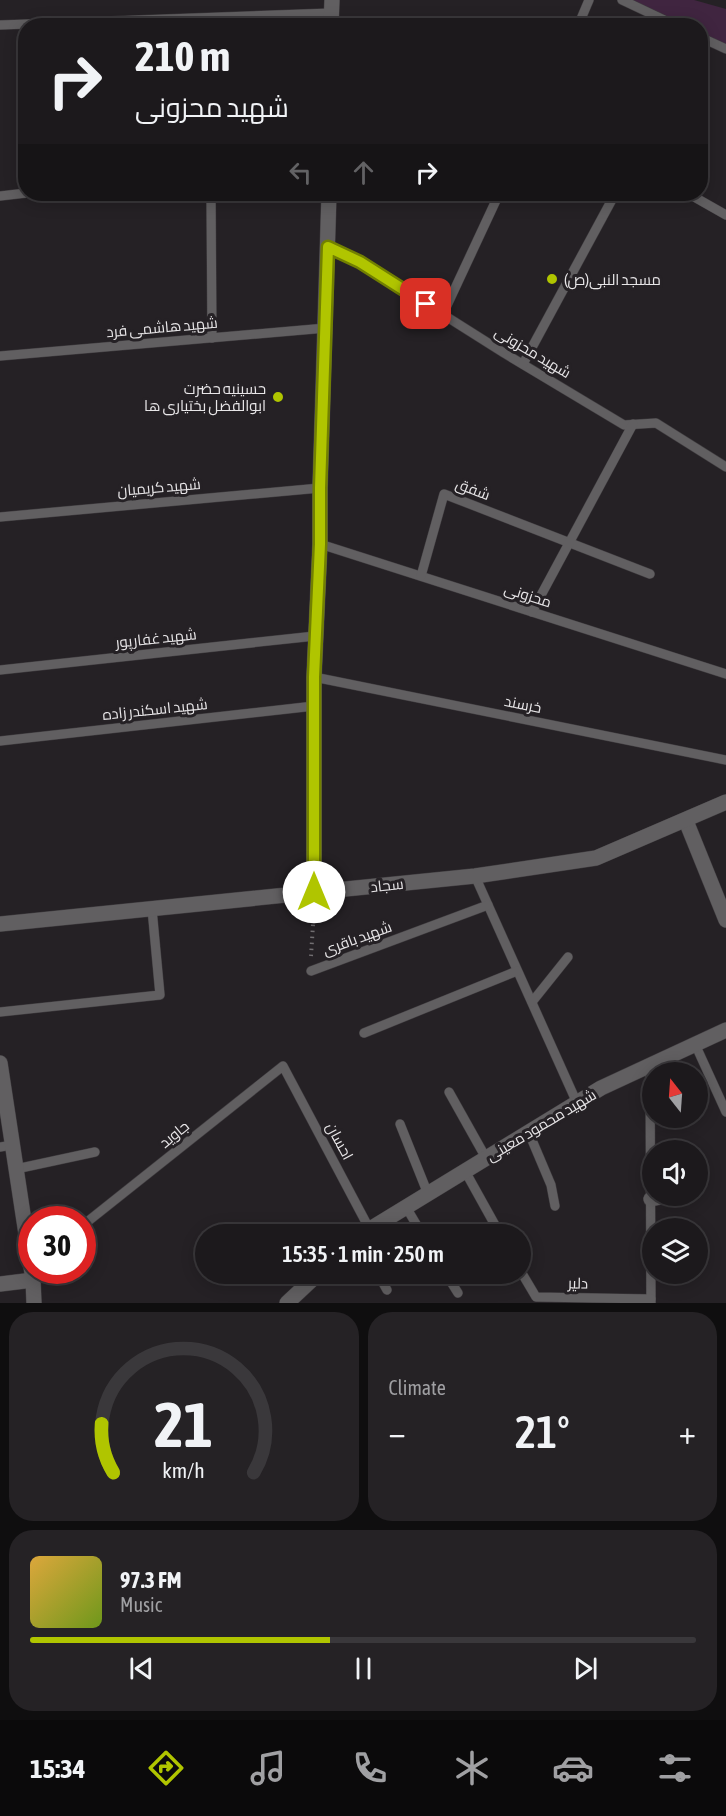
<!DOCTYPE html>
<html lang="en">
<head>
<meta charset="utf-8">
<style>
	:root { --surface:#1c191c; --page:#252225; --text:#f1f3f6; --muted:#a0a0a3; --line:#3a383b; --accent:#b0c500 }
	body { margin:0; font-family:"Asap Condensed",Cairo,sans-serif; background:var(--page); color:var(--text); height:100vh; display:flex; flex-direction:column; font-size:22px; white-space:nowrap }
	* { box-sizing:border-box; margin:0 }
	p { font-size:20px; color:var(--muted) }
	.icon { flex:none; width:33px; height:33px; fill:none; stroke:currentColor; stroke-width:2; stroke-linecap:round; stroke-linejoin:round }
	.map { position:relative; height:1303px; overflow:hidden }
	.side { display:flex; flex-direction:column; gap:9px; padding:9px; background:#0f0e0f; flex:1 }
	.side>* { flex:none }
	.banner { position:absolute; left:18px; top:18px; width:690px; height:183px; border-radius:24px; box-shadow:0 3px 15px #0003,0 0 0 2px var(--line); background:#1c191c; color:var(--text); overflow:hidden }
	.needle { width:39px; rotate:343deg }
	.buttons { position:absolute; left:642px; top:1062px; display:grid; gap:12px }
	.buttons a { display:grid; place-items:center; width:66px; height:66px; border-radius:50%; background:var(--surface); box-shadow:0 3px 15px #0003,0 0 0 2px var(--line); font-size:30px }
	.speed { position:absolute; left:18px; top:1206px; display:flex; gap:12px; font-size:30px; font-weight:700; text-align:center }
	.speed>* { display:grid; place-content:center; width:78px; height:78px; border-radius:50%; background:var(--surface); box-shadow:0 3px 15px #0003,0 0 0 2px var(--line); line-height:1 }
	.speed .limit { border:9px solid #d22; background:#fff; color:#111 }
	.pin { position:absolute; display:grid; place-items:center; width:51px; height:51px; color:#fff; margin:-26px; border-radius:12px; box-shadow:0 3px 9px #0006 }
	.me { position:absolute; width:66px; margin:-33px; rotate:0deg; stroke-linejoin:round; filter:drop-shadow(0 0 4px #0008) }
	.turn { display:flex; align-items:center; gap:21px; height:126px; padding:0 18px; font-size:27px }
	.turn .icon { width:78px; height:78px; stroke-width:2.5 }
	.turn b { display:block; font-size:42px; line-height:51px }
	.lanes { display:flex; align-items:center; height:57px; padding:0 18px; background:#0003; justify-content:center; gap:30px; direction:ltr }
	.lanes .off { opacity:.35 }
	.big { font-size:45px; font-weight:600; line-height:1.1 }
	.side .widget { flex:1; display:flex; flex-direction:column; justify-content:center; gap:9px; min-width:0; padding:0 21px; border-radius:24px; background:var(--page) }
	.side .dial { align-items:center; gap:0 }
	.dial svg { height:156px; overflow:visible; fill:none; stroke:var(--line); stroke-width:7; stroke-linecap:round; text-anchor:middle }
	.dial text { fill:var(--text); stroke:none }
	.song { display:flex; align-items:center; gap:18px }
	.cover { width:72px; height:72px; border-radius:9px; background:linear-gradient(135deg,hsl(40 70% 55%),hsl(80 70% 35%)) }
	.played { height:6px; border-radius:3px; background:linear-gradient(90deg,var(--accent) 45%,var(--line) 45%) }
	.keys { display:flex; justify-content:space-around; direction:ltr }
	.heat { display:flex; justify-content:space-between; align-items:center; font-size:33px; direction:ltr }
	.side .tiles { flex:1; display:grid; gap:9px; grid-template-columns:1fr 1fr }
	.widget:last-child { grid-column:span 2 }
	.trip { position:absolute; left:195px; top:1224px; width:336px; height:60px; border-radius:30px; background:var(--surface); box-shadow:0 3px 15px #0003,0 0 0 2px var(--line); font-weight:600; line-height:60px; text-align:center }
	.dock { display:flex; height:96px; justify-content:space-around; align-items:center; background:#0b0a0b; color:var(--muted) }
	.dock .icon { width:42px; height:42px }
	.dock .current { color:var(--accent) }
	.dock b { font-size:27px; color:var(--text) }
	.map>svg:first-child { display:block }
</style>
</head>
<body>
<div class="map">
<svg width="726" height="1303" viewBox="0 0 726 1303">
	<rect width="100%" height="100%" fill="#252125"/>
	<polygon fill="#402540" points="632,0 694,0 726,9 726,45 701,33 700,26 686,25"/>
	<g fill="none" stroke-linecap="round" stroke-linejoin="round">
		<defs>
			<g id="service">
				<polyline points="622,0 677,26"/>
				<polyline points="0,25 331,13"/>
				<polyline points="578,26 589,0"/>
				<polyline points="700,37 726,49"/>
				<polyline points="211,194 212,338"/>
				<polyline points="689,194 726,215"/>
				<polyline points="0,196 26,193"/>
				<polyline points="328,247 360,262 504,353 624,425 656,423 726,467"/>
				<polyline points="443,314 499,194"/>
				<polyline points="0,356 326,328"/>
				<polyline points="523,364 615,194"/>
				<polyline points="0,517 320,488"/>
				<polyline points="320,544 726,674"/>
				<polyline points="421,576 444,494 650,574"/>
				<polyline points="532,612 633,424"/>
				<polyline points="0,670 315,636"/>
				<polyline points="314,677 726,760"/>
				<polyline points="0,741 314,706"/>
				<polyline points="475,876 577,1103"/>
				<polyline points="311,971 488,905"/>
				<polyline points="532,1002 568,957"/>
				<polyline points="0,1012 160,995 152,909"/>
				<polyline points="364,1033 517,971"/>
				<polyline points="695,1044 726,1112"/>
				<polyline points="650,1065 651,1303"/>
				<polyline points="449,1092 486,1158"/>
				<polyline points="400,1124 428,1194"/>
				<polyline points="529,1133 551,1185 555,1206"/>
				<polyline points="0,1147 12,1145"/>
				<polyline points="16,1169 95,1152"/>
				<polyline points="465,1171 500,1234"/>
				<polyline points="406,1207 422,1234"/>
				<polyline points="82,1226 283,1066 370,1230"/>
				<polyline points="520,1270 536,1297 651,1299"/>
				<polyline points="378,1274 387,1290"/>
				<polyline points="446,1274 458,1293"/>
			</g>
			<g id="minor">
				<polyline points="331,26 332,0"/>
				<polyline points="686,821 726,920"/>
				<polyline points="314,892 314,677 320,544 320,488 329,194"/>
				<polyline points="0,1063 33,1280 34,1303"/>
				<polyline points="651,1199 665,1196"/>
				<polyline points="362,1234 601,1088 726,1030"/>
				<polyline points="0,1284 33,1280"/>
				<polyline points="287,1303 318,1274"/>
			</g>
			<polyline id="tertiary" points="0,924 475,876 596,858 726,802"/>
		</defs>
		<use href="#service" stroke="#403d40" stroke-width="10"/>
		<use href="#minor" stroke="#403d40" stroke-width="16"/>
		<use href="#tertiary" stroke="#403d40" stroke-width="16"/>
		<polyline stroke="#726f72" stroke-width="4" stroke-dasharray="1.5 4.5" stroke-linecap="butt" points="311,956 314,909"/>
		<use href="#service" stroke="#615f61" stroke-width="9"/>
		<use href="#minor" stroke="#615f61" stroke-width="15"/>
		<use href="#tertiary" stroke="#615f61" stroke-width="15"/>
	</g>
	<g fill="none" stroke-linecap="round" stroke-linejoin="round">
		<defs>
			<polyline id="route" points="314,892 314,677 320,544 320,488 328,247 360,262 426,304"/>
		</defs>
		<use href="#route" stroke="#728000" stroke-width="15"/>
		<use href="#route" stroke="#b0c500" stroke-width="10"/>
	</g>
	<g fill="#b0c500" stroke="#252125" stroke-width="2">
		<circle cx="552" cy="279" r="6"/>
		<circle cx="278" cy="397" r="6"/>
	</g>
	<g text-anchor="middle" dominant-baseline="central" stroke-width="6" stroke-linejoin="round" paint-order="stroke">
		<g font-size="15" fill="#e8e6e8" stroke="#252125" text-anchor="start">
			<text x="564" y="279">مسجد النبی(ص)</text>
			<text x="266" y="388" text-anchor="end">حسینیه حضرت<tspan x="266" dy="17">ابوالفضل بختیاری ها</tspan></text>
		</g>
		<g font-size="15" fill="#e8e6e8" stroke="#252125">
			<text transform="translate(162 327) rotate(-5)">شهید هاشمی فرد</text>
			<text transform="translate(533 352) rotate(31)">شهید محزونی</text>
			<text transform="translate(159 487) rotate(-5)">شهید کریمیان</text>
			<text transform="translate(473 489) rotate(21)">شفق</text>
			<text transform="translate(528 595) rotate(18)">محزونی</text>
			<text transform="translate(156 638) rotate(-6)">شهید غفارپور</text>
			<text transform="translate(523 704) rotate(11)">خرسند</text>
			<text transform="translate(155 709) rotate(-6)">شهید اسکندر زاده</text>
			<text transform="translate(387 885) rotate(-6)">سجاد</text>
			<text transform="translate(357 938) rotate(-20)">شهید باقری</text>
			<text transform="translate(541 1125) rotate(-31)">شهید محمود معینی</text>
			<text transform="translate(174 1134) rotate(-39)">جاوید</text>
			<text transform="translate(340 1141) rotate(62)">احسان</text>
			<text transform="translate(578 1283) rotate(1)">دلیر</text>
		</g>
	</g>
</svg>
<div class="buttons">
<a><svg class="needle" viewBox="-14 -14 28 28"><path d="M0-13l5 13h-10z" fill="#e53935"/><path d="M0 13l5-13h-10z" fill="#a0a0a3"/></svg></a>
<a><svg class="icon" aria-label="sound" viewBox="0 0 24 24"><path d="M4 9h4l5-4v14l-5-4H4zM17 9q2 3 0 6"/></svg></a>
<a><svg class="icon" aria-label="layers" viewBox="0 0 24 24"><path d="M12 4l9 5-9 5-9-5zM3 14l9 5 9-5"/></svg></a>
</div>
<div class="speed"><div class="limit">30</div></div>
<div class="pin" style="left:426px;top:304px;background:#d93025"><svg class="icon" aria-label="arrive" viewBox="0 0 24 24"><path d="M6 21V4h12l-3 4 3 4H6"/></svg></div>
<svg class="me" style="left:314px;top:892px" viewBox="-20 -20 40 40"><circle r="19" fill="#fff"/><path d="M0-13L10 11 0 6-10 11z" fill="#b0c500"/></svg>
<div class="trip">15:35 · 1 min · 250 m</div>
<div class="banner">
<div class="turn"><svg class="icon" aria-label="right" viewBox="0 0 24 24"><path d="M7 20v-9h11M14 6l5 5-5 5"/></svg><div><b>210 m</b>شهید محزونی</div></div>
<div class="lanes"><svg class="icon off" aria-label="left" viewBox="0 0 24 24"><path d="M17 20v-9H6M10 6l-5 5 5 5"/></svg><svg class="icon off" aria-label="ahead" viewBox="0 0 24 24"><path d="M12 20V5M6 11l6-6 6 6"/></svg><svg class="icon" aria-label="right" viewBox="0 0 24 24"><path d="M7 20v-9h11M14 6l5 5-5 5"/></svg></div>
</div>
</div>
<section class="side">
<div class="tiles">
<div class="widget dial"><svg viewBox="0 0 100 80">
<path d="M14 69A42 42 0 1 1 86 69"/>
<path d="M14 69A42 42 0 0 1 8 44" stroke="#b0c500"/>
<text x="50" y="56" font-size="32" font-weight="700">21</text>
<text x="50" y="72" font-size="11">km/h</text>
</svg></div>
<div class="widget"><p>Climate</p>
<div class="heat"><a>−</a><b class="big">21°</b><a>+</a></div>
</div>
<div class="widget">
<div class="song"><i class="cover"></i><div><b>97.3 FM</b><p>Music</p></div></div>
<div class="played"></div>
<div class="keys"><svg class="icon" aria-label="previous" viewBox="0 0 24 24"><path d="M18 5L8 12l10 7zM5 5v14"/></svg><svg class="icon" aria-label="pause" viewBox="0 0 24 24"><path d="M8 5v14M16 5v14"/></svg><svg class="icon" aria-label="next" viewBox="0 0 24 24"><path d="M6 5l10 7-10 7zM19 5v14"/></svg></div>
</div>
</div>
</section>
<nav class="dock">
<b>15:34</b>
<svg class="icon current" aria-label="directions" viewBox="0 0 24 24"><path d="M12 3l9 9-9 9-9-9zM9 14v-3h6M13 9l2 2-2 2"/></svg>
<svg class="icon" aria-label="music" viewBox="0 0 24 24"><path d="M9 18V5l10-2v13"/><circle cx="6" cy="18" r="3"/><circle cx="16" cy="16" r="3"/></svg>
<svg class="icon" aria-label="phone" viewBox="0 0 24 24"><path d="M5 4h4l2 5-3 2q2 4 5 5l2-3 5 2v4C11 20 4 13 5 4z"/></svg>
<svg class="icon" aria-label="climate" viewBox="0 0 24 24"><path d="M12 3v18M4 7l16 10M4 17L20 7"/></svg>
<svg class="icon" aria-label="car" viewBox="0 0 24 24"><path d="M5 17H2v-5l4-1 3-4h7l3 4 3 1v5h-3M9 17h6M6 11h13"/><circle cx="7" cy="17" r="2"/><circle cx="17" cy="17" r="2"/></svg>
<svg class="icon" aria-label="filters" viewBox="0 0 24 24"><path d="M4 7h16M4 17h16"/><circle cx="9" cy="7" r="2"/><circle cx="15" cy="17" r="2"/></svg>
</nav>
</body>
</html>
